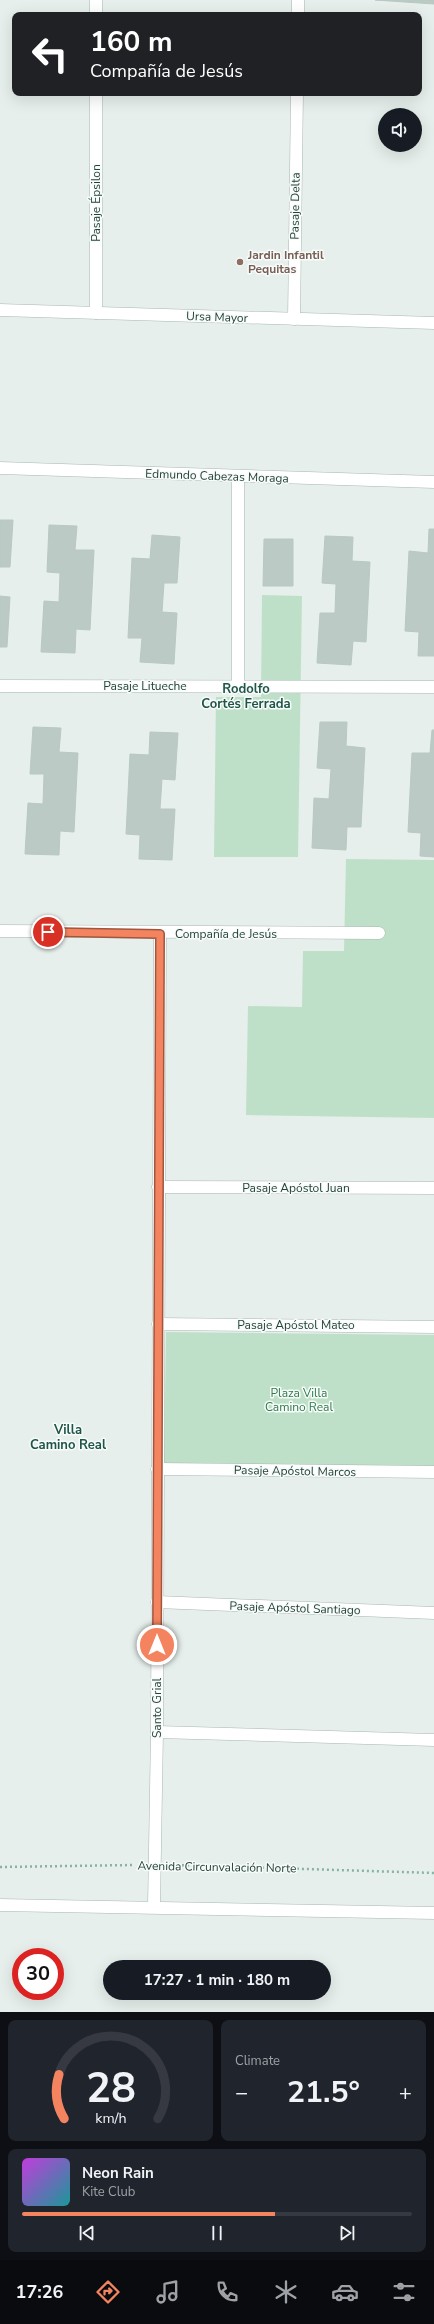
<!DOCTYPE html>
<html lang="en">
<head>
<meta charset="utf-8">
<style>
	:root { --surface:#171b24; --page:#20242c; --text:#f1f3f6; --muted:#9ea1a6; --line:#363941; --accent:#f4845f }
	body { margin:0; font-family:"Nunito Sans",sans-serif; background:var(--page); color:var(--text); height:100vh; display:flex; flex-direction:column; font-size:15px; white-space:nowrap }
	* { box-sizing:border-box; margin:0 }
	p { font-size:13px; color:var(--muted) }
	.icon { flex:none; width:22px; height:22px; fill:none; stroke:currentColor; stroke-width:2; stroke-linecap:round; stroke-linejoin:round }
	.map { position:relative; height:2012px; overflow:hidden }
	.drawer { display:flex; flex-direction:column; gap:8px; padding:8px; background:#0d0f14; flex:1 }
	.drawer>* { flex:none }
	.guide { position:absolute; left:12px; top:12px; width:410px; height:84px; border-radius:8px; box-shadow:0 4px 16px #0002; background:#202124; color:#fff; overflow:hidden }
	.buttons { position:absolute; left:378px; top:108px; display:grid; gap:8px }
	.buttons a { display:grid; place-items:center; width:44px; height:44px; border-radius:50%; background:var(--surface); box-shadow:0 4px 16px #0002; font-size:20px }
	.speed { position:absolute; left:12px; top:1948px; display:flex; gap:8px; font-size:20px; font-weight:700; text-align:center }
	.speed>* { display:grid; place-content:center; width:52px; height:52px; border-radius:50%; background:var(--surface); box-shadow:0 4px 16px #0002; line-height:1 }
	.speed .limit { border:6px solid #d22; background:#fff; color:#111 }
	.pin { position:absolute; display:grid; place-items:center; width:34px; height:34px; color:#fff; margin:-17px; border:2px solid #fff; border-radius:50%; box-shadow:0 1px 4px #0007 }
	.me { position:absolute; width:44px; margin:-22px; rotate:0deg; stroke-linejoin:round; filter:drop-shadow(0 0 3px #0008) }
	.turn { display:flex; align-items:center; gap:14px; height:84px; padding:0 12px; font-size:18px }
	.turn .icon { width:52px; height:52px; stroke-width:2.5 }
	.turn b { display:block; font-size:28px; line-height:34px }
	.big { font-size:30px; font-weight:700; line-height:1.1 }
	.drawer .tile { flex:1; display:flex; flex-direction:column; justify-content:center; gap:6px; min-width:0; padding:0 14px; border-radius:8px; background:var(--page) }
	.drawer .dial { align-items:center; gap:0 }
	.dial svg { height:104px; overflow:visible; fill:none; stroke:var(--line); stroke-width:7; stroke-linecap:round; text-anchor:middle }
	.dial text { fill:var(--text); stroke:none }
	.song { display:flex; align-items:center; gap:12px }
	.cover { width:48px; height:48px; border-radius:6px; background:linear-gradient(135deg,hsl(290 70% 55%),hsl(180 70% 35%)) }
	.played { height:4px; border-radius:2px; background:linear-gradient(90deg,var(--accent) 65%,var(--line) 65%) }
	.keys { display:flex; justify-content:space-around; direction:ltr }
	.heat { display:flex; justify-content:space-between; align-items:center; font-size:22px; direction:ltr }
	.drawer .tiles { flex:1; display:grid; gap:8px; grid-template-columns:1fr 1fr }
	.tile:last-child { grid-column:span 2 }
	.trip { position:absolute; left:103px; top:1960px; width:228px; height:40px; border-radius:20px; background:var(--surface); box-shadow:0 4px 16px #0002; font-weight:700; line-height:40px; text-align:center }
	.tabs { display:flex; height:64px; justify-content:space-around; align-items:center; background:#090b0e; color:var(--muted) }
	.tabs .icon { width:28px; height:28px }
	.tabs .on { color:var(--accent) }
	.tabs b { font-size:18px; color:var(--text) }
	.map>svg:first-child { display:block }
</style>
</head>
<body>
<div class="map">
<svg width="434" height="2012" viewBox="0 0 434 2012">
	<rect width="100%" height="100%" fill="#e6efeb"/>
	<g fill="#bfe0c8">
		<polygon points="262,595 302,596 298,857 214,857 216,697 261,697"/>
		<polygon points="346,859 434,860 434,1118 246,1115 248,1006 302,1007 303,951 344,951"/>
		<polygon points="166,1332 434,1335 434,1468 164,1465"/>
	</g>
	<g fill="#bbcac4" stroke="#b8c9c2">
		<polygon points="375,0 434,0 434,4"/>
		<polygon points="0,520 13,520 10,567 0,567"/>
		<polygon points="49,525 77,526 75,550 94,550 90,630 76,629 75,653 41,652 44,601 59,602 60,573 47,572"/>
		<polygon points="429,529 434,529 434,656 418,656 419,632 405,631 409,551 428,553"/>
		<polygon points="152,535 180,537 177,583 164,583 162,612 177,613 174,664 140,662 142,638 128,638 132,558 150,559"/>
		<polygon points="325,536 353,537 352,561 370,562 366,642 353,641 351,665 317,663 320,613 335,613 336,584 322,583"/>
		<polygon points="264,539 293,539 293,586 263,586"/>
		<polygon points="0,596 10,597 7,647 0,647"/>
		<polygon points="320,722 347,722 346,746 365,748 361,827 347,827 346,850 312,848 314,798 329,799 331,769 317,768"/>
		<polygon points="33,727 61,728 59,752 78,753 74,832 60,831 59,855 25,854 28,803 43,804 44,774 30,774"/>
		<polygon points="432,730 434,730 434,857 420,856 421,833 408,832 412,753 430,753"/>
		<polygon points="150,732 178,733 175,780 162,779 160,809 175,809 172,860 139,859 140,835 126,834 130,754 149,755"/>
	</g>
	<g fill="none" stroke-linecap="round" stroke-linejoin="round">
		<defs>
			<g id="minor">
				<polyline points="96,15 96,0"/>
				<polyline points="298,15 298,0"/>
				<polyline points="0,310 434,323"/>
				<polyline points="96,313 96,93"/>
				<polyline points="294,319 297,93"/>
				<polyline points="0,468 434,482"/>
				<polyline points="0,686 434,687"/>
				<polyline points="238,687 238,477"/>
				<polyline points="0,931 379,933"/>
				<polyline points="158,1187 434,1188"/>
				<polyline points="158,1324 434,1327"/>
				<polyline points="157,1469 434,1472"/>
				<polyline points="157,1602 434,1613"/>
				<polyline points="157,1732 434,1740"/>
				<polyline points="0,1905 434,1913"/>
				<polyline points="154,1906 157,1732 160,934"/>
			</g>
		</defs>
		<use href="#minor" stroke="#a8b8b2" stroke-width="13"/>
		<g stroke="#86b3a5" stroke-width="2.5" stroke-dasharray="2 3" stroke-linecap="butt">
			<polyline points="177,1865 434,1873"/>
			<polyline points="0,1867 134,1865"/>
		</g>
		<use href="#minor" stroke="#fff" stroke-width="12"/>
	</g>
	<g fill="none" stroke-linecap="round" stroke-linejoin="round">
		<defs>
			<polyline id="route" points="48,932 160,934 157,1645"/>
		</defs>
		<use href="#route" stroke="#9f563e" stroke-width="10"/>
		<use href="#route" stroke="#f4845f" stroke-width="7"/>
	</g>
	<circle fill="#8d6e63" stroke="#f7fbf9" stroke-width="1.5" cx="240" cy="262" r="4"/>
	<g text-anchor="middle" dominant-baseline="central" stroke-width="3" stroke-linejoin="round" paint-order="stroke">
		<g font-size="12" fill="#24423a" stroke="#f7fbf9">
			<text transform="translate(96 203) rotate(-90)">Pasaje Épsilon</text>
			<text transform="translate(295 206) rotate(-89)">Pasaje Delta</text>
			<text transform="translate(217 317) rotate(2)">Ursa Mayor</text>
			<text transform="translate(217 476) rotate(2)">Edmundo Cabezas Moraga</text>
			<text x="145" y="686">Pasaje Litueche</text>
			<text x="226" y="934">Compañía de Jesús</text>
			<text x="296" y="1188">Pasaje Apóstol Juan</text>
			<text x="296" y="1325">Pasaje Apóstol Mateo</text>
			<text transform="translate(295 1471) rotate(1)">Pasaje Apóstol Marcos</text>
			<text transform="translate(295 1608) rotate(2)">Pasaje Apóstol Santiago</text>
			<text transform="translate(157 1708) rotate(-90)">Santo Grial</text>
			<text transform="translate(217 1867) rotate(1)">Avenida Circunvalación Norte</text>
		</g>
		<g font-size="12" font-weight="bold" fill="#785e54" stroke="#f7fbf9" text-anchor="start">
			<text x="248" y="255">Jardin Infantil<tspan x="248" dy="14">Pequitas</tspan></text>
		</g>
		<g font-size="12" fill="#2d7a4b" stroke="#f7fbf9">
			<text x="299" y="1393">Plaza Villa<tspan x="299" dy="14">Camino Real</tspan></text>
		</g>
		<g font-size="13" font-weight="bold" fill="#1f5548" stroke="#f7fbf9">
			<text x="246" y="689">Rodolfo<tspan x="246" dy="15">Cortés Ferrada</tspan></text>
			<text x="68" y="1430">Villa<tspan x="68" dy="15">Camino Real</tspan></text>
		</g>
	</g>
</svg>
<div class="buttons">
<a><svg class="icon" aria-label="sound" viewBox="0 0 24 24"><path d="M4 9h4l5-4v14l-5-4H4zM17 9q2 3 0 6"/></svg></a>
</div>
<div class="speed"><div class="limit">30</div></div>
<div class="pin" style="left:48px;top:932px;background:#d93025"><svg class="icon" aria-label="arrive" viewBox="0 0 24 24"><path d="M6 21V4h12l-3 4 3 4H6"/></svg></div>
<svg class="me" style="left:157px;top:1645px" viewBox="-20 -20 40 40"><circle r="17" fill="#f4845f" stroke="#fff" stroke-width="3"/><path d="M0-11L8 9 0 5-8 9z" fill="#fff"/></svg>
<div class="trip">17:27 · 1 min · 180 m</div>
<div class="guide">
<div class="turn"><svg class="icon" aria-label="left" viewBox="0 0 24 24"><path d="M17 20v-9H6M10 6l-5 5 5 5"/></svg><div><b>160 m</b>Compañía de Jesús</div></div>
</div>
</div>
<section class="drawer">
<div class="tiles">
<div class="tile dial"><svg viewBox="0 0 100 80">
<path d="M14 69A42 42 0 1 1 86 69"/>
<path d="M14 69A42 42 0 0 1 10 35" stroke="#f4845f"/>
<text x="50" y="56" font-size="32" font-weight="700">28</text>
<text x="50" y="72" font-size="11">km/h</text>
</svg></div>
<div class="tile"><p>Climate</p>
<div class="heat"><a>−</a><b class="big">21.5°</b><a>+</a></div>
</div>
<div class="tile">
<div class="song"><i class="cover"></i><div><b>Neon Rain</b><p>Kite Club</p></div></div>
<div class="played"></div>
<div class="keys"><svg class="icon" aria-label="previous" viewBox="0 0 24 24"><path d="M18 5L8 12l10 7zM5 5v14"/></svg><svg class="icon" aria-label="pause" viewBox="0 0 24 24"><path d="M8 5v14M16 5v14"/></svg><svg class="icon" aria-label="next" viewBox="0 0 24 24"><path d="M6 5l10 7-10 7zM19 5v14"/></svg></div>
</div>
</div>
</section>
<nav class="tabs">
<b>17:26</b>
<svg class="icon on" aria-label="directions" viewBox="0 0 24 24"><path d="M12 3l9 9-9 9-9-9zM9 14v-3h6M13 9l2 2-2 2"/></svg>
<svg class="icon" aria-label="music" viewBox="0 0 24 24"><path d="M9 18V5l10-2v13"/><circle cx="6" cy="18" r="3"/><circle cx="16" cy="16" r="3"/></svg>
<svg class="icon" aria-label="phone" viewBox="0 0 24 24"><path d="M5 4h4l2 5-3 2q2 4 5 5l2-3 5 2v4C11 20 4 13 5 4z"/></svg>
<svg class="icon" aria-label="climate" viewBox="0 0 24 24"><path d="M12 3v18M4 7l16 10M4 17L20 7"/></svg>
<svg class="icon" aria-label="car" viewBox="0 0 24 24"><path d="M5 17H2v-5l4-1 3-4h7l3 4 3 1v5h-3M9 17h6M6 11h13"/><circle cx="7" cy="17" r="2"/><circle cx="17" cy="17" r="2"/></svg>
<svg class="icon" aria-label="filters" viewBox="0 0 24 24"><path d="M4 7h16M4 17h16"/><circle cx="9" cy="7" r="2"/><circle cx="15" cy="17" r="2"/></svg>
</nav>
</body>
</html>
